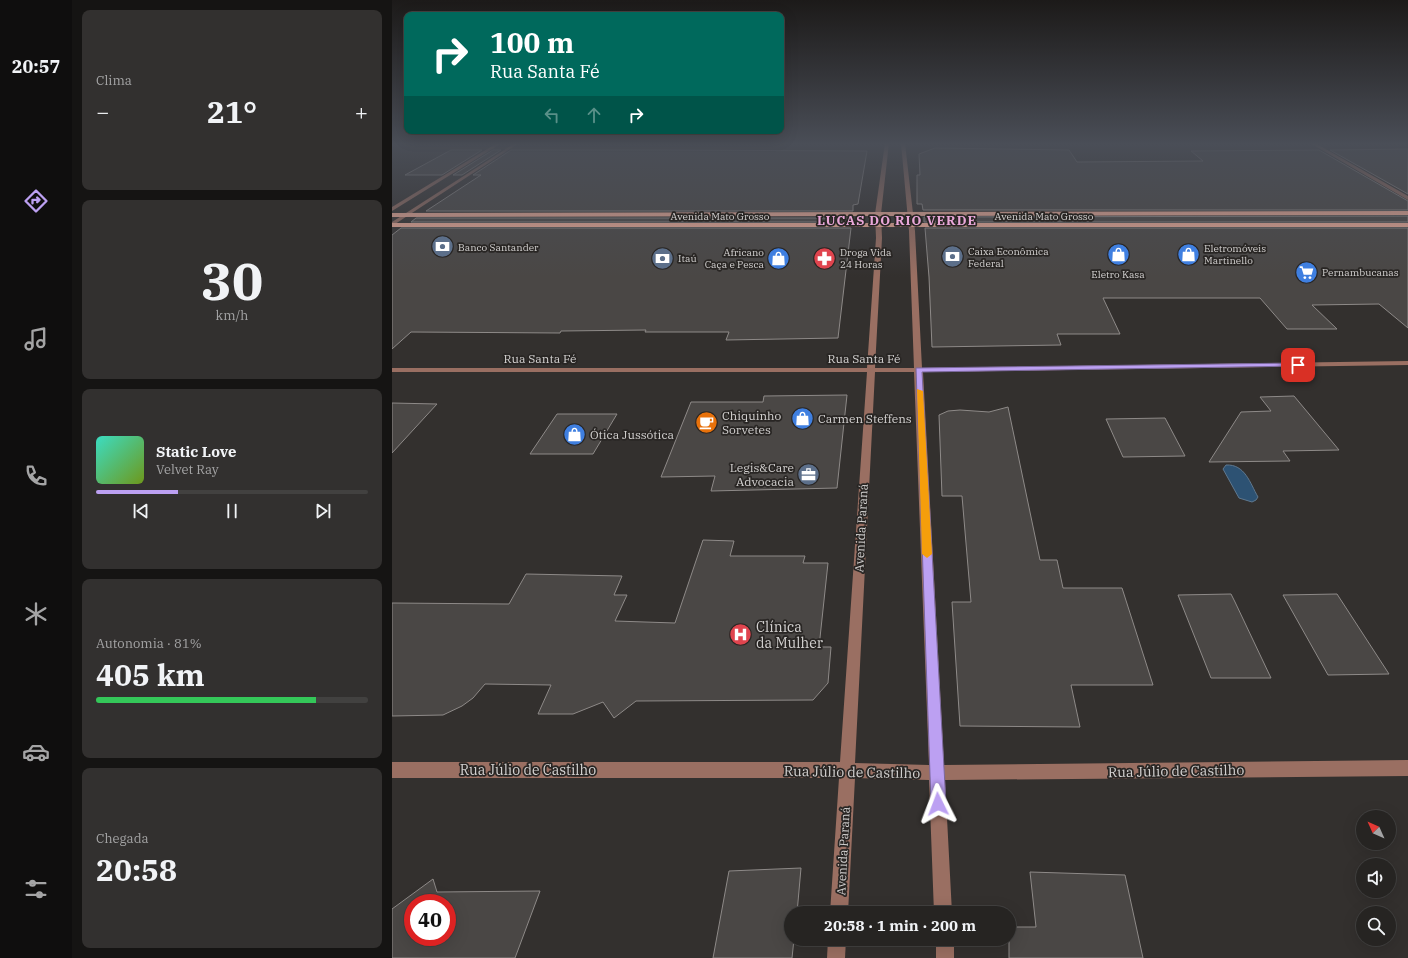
<!DOCTYPE html>
<html lang="pt">
<head>
<meta charset="utf-8">
<style>
	:root { --surface:#262422; --page:#32302f; --text:#f1f3f6; --muted:#a4a4a5; --line:#424140; --accent:#bca0f2 }
	body { margin:0; font-family:"IBM Plex Serif",serif; background:var(--page); color:var(--text); height:100vh; display:flex; flex-direction:column; font-size:15px; white-space:nowrap }
	* { box-sizing:border-box; margin:0 }
	p { font-size:13px; color:var(--muted) }
	.icon { flex:none; width:22px; height:22px; fill:none; stroke:currentColor; stroke-width:2; stroke-linecap:round; stroke-linejoin:round }
	.map { position:relative; flex:1; overflow:hidden }
	.side { display:flex; flex-direction:column; gap:10px; padding:10px; background:#151413; width:320px }
	.side>* { flex:none }
	.hud { position:absolute; left:12px; top:12px; width:380px; height:122px; border-radius:8px; box-shadow:0 4px 16px #0002,0 0 0 1px var(--line); background:#00695c; color:#fff; overflow:hidden }
	.needle { width:26px; rotate:315deg }
	.controls { position:absolute; left:964px; top:810px; display:grid; gap:8px }
	.controls a { display:grid; place-items:center; width:40px; height:40px; border-radius:50%; background:var(--surface); box-shadow:0 4px 16px #0002,0 0 0 1px var(--line); font-size:20px }
	.speed { position:absolute; left:12px; top:894px; display:flex; gap:8px; font-size:20px; font-weight:700; text-align:center }
	.speed>* { display:grid; place-content:center; width:52px; height:52px; border-radius:50%; background:var(--surface); box-shadow:0 4px 16px #0002,0 0 0 1px var(--line); line-height:1 }
	.speed .limit { border:6px solid #d22; background:#fff; color:#111 }
	.pin { position:absolute; display:grid; place-items:center; width:34px; height:34px; color:#fff; margin:-17px; border-radius:8px; box-shadow:0 2px 6px #0006 }
	.me { position:absolute; width:44px; margin:-22px; rotate:357deg; stroke-linejoin:round; filter:drop-shadow(0 0 3px #0008) }
	.turn { display:flex; align-items:center; gap:14px; height:84px; padding:0 20px; font-size:18px }
	.turn .icon { width:52px; height:52px; stroke-width:2.5 }
	.turn b { display:block; font-size:28px; line-height:34px }
	.lanes { display:flex; align-items:center; height:38px; padding:0 20px; background:#0003; justify-content:center; gap:20px; direction:ltr }
	.lanes .off { opacity:.35 }
	.big { font-size:30px; font-weight:800; line-height:1.1 }
	.side .widget { flex:1; display:flex; flex-direction:column; justify-content:center; gap:6px; min-width:0; padding:0 14px; border-radius:8px; background:var(--page) }
	.side .dial { align-items:center; gap:0 }
	.dial b { font-size:52px; line-height:1 }
	.song { display:flex; align-items:center; gap:12px }
	.cover { width:48px; height:48px; border-radius:6px; background:linear-gradient(135deg,hsl(170 70% 55%),hsl(80 70% 35%)) }
	.played { height:4px; border-radius:2px; background:linear-gradient(90deg,var(--accent) 30%,var(--line) 30%) }
	.keys { display:flex; justify-content:space-around; direction:ltr }
	.heat { display:flex; justify-content:space-between; align-items:center; font-size:22px; direction:ltr }
	.charge { height:6px; border-radius:3px; background:linear-gradient(90deg,#34c759 81%,var(--line) 0) }
	.trip { position:absolute; left:392px; top:906px; width:232px; height:40px; border-radius:20px; background:var(--surface); box-shadow:0 4px 16px #0002,0 0 0 1px var(--line); font-weight:800; line-height:40px; text-align:center }
	main { display:flex; flex:1; min-height:0 }
	.menu { display:flex; flex-direction:column; width:72px; justify-content:space-around; align-items:center; background:#0f0e0e; color:var(--muted) }
	.menu .icon { width:28px; height:28px }
	.menu .active { color:var(--accent) }
	.menu b { font-size:18px; color:var(--text) }
	.map>svg:first-child { display:block }
</style>
</head>
<body>
<main>
<nav class="menu">
<b>20:57</b>
<svg class="icon active" aria-label="directions" viewBox="0 0 24 24"><path d="M12 3l9 9-9 9-9-9zM9 14v-3h6M13 9l2 2-2 2"/></svg>
<svg class="icon" aria-label="music" viewBox="0 0 24 24"><path d="M9 18V5l10-2v13"/><circle cx="6" cy="18" r="3"/><circle cx="16" cy="16" r="3"/></svg>
<svg class="icon" aria-label="phone" viewBox="0 0 24 24"><path d="M5 4h4l2 5-3 2q2 4 5 5l2-3 5 2v4C11 20 4 13 5 4z"/></svg>
<svg class="icon" aria-label="climate" viewBox="0 0 24 24"><path d="M12 3v18M4 7l16 10M4 17L20 7"/></svg>
<svg class="icon" aria-label="car" viewBox="0 0 24 24"><path d="M5 17H2v-5l4-1 3-4h7l3 4 3 1v5h-3M9 17h6M6 11h13"/><circle cx="7" cy="17" r="2"/><circle cx="17" cy="17" r="2"/></svg>
<svg class="icon" aria-label="filters" viewBox="0 0 24 24"><path d="M4 7h16M4 17h16"/><circle cx="9" cy="7" r="2"/><circle cx="15" cy="17" r="2"/></svg>
</nav>
<section class="side">
<div class="widget"><p>Clima</p>
<div class="heat"><a>−</a><b class="big">21°</b><a>+</a></div>
</div>
<div class="widget dial"><b>30</b><p>km/h</p></div>
<div class="widget">
<div class="song"><i class="cover"></i><div><b>Static Love</b><p>Velvet Ray</p></div></div>
<div class="played"></div>
<div class="keys"><svg class="icon" aria-label="previous" viewBox="0 0 24 24"><path d="M18 5L8 12l10 7zM5 5v14"/></svg><svg class="icon" aria-label="pause" viewBox="0 0 24 24"><path d="M8 5v14M16 5v14"/></svg><svg class="icon" aria-label="next" viewBox="0 0 24 24"><path d="M6 5l10 7-10 7zM19 5v14"/></svg></div>
</div>
<div class="widget"><p>Autonomia · 81%</p><b class="big">405 km</b><div class="charge"></div></div>
<div class="widget"><p>Chegada</p><b class="big">20:58</b></div>
</section>
<div class="map">
<svg width="1016" height="958" viewBox="0 0 1016 958">
	<rect width="100%" height="100%" fill="#33302e"/>
	<path fill="#2d5273" stroke="#5f788f" d="M834,465C853,464 858,483 866,497L864,500L860,502L847,498L831,469Z"/>
	<g fill="#4a4745" stroke="#8e8a88" fill-rule="evenodd">
		<polygon points="543,148 677,150 685,162 811,161 799,151 927,150 1016,201 1016,210 531,210 530,204 525,204 525,175 528,175 527,154"/>
		<polygon points="1016,149 1016,194 938,150"/>
		<polygon points="59,150 90,150 50,175 13,175"/>
		<polygon points="101,150 109,150 70,175 61,175"/>
		<polygon points="119,150 266,150 475,151 466,204 461,205 461,211 34,211 89,175 81,175"/>
		<polygon points="1016,216 1016,222 532,222 532,217"/>
		<polygon points="24,218 460,218 460,222 19,222"/>
		<polygon points="9,228 459,228 446,338 334,340 337,332 253,332 254,330 169,331 168,333 19,332 0,349 0,235"/>
		<polygon points="533,228 1016,228 1016,328 987,304 920,305 945,329 895,329 868,298 711,298 728,334 665,334 669,345 540,347 537,277"/>
		<polygon points="455,395 445,488 319,491 323,476 269,477 299,402 371,402 372,396"/>
		<polygon points="902,396 947,450 891,451 898,461 817,462 849,412 879,411 868,397"/>
		<polygon points="0,403 45,404 0,453"/>
		<polygon points="616,407 648,560 665,560 671,588 730,588 761,685 679,685 688,727 568,726 560,602 579,602 570,496 550,496 547,415 556,411 568,410 597,412"/>
		<polygon points="165,414 225,414 201,454 138,454"/>
		<polygon points="773,418 793,456 731,457 714,419"/>
		<polygon points="311,540 342,541 338,556 413,556 411,563 436,563 427,647 439,647 436,683 421,700 244,701 222,718 211,702 181,714 146,714 159,685 93,684 81,698 70,706 51,715 0,716 0,603 117,604 134,574 230,576 222,595 235,595 223,621 283,623"/>
		<polygon points="839,594 843,602 879,678 819,678 786,595"/>
		<polygon points="945,594 997,674 936,675 891,595"/>
		<polygon points="409,868 405,913 399,913 399,939 402,939 400,958 321,958 337,871"/>
		<polygon points="638,872 733,875 751,958 617,958 617,927 644,927"/>
		<path d="M41,879L45,892L148,891L123,958H0V909ZM21,903H55V937H21Z"/>
	</g>
	<g fill="none" stroke-linecap="round" stroke-linejoin="round">
		<g fill="#9a6f62" fill-rule="evenodd">
			<polygon points="0,143 102,143 0,144"/>
			<polygon points="105,143 110,143 0,211 0,207"/>
			<polygon points="123,143 127,143 0,226 0,222"/>
			<polygon points="216,143 438,143 436,144"/>
			<path d="M493,143H497L489,214L490,238L483,368H522L517,231L509,143H513L523,231L530,368L1016,361V365L531,372L552,765L1016,760V776L553,780L560,913H542L537,780L463,778L456,913H438L447,778H0V762H448L475,372H0V368H475L484,238L483,214ZM483,372H522L537,765L463,763Z"/>
			<polygon points="918,143 923,143 1016,196 1016,200"/>
			<polygon points="436,939 454,939 453,958 435,958"/>
			<rect x="544" y="939" width="18" height="19"/>
		</g>
		<g fill="#f7b19c" fill-rule="evenodd">
			<polygon points="1016,211 1016,215 0,217 0,213"/>
			<rect x="0" y="223" width="1016" height="4"/>
		</g>
	</g>
	<linearGradient id="sky" x2="0" y2="1"><stop stop-color="#1c1a19"/><stop offset="0.52" stop-color="#4a4e57"/><stop offset="1" stop-color="#4a4e57" stop-opacity="0"/></linearGradient>
	<rect width="1016" height="277" fill="url(#sky)"/>
	<polygon fill="#bca0f2" stroke="#7a689d" points="906,363 908,363 908,366 530,372 554,804 551,809 546,812 541,809 539,804 524,368"/>
	<polygon fill="#f59e0b" points="525,389 531,391 540,554 535,558 530,554"/>
	<defs>
		<symbol id="bank-disc" viewBox="-11 -11 22 22"><circle r="9.5" fill="#5c6f8a" stroke="#292624"/><path d="M-6-4H6V4H-6ZM0-2.3a2.3 2.3 0 1 0 0 4.6a2.3 2.3 0 1 0 0-4.6Z" fill="#fff"/></symbol>
		<symbol id="shop-disc" viewBox="-11 -11 22 22"><circle r="9.5" fill="#3f7fe0" stroke="#292624"/><path d="M-5-2.5h2.3a2.7 3.5 0 0 1 5.4 0H5L5.5 6h-11ZM-1.5-2.5h3a1.5 2.3 0 0 0-3 0Z" fill="#fff"/></symbol>
		<symbol id="pharmacy-disc" viewBox="-11 -11 22 22"><circle r="9.5" fill="#e0444e" stroke="#292624"/><path d="M-2-6h4v4h4v4h-4v4h-4v-4h-4v-4h4Z" fill="#fff"/></symbol>
		<symbol id="supermarket-disc" viewBox="-11 -11 22 22"><circle r="9.5" fill="#3f7fe0" stroke="#292624"/><path d="M-6-5.5h2.5l.6 2H6L4.5 2H-2.5L-4.4-4H-6ZM-1.5 3.2a1.3 1.3 0 1 0 .1 0ZM3 3.2a1.3 1.3 0 1 0 .1 0Z" fill="#fff"/></symbol>
		<symbol id="cafe-disc" viewBox="-11 -11 22 22"><circle r="9.5" fill="#e8710a" stroke="#292624"/><path d="M-5.5-4.5H6V0H3Q3 3.5 0 3.5H-2.5Q-5.5 3.5-5.5 0ZM3-3.2v2h1.7v-2ZM-6 4.5H4V6H-6Z" fill="#fff"/></symbol>
		<symbol id="office-disc" viewBox="-11 -11 22 22"><circle r="9.5" fill="#5c6f8a" stroke="#292624"/><path d="M-6-3h4V-5.5h4V-3h4V5H-6ZM-1-4.5V-3h2v-1.5ZM-6 0V1H6V0Z" fill="#fff"/></symbol>
		<symbol id="hospital-disc" viewBox="-11 -11 22 22"><circle r="9.5" fill="#e0444e" stroke="#292624"/><path d="M-5-5h3v3.5h4V-5h3V5h-3V1.5h-4V5h-3Z" fill="#fff"/></symbol>
	</defs>
	<g fill-rule="evenodd">
		<use href="#bank-disc" x="38" y="234" width="25" height="25"/>
		<use href="#shop-disc" x="714" y="242" width="25" height="25"/>
		<use href="#shop-disc" x="784" y="242" width="25" height="25"/>
		<use href="#bank-disc" x="548" y="244" width="25" height="25"/>
		<use href="#bank-disc" x="258" y="246" width="25" height="25"/>
		<use href="#shop-disc" x="374" y="246" width="25" height="25"/>
		<use href="#pharmacy-disc" x="420" y="246" width="25" height="25"/>
		<use href="#supermarket-disc" x="902" y="260" width="25" height="25"/>
		<use href="#shop-disc" x="398" y="406" width="25" height="25"/>
		<use href="#cafe-disc" x="302" y="410" width="25" height="25"/>
		<use href="#shop-disc" x="170" y="422" width="25" height="25"/>
		<use href="#office-disc" x="404" y="462" width="25" height="25"/>
		<use href="#hospital-disc" x="336" y="622" width="25" height="25"/>
	</g>
	<g text-anchor="middle" dominant-baseline="central" stroke-width="3.5" stroke-linejoin="round" paint-order="stroke">
		<g font-size="10" fill="#d3d1d0" stroke="#292624">
			<text x="328" y="216">Avenida Mato Grosso</text>
			<text x="652" y="216">Avenida Mato Grosso</text>
		</g>
		<g font-size="10" fill="#d3d1d0" stroke="#292624" text-anchor="start">
			<text x="66" y="247">Banco Santander</text>
			<text x="812" y="248">Eletromóveis<tspan x="812" dy="12">Martinello</tspan></text>
			<text x="576" y="251">Caixa Econômica<tspan x="576" dy="12">Federal</tspan></text>
			<text x="372" y="252" text-anchor="end">Africano<tspan x="372" dy="12">Caça e Pesca</tspan></text>
			<text x="448" y="252">Droga Vida<tspan x="448" dy="12">24 Horas</tspan></text>
			<text x="286" y="258">Itaú</text>
			<text x="930" y="272">Pernambucanas</text>
			<text x="726" y="274" text-anchor="middle">Eletro Kasa</text>
		</g>
		<g font-size="12" fill="#d3d1d0" stroke="#292624">
			<text x="148" y="358">Rua Santa Fé</text>
			<text x="472" y="358">Rua Santa Fé</text>
			<text transform="translate(469 528) rotate(-87)">Avenida Paraná</text>
			<text transform="translate(451 851) rotate(-87)">Avenida Paraná</text>
		</g>
		<g font-size="12" fill="#d3d1d0" stroke="#292624" text-anchor="start">
			<text x="330" y="415">Chiquinho<tspan x="330" dy="14">Sorvetes</tspan></text>
			<text x="426" y="418">Carmen Steffens</text>
			<text x="198" y="434">Ótica Jussótica</text>
			<text x="402" y="467" text-anchor="end">Legis&amp;Care<tspan x="402" dy="14">Advocacia</tspan></text>
		</g>
		<g font-size="13" font-weight="bold" letter-spacing="1" fill="#e9a7d9" stroke="#292624">
			<text x="505" y="220">LUCAS DO RIO VERDE</text>
		</g>
		<g font-size="14" fill="#d3d1d0" stroke="#292624" text-anchor="start">
			<text x="364" y="627">Clínica<tspan x="364" dy="16">da Mulher</tspan></text>
		</g>
		<g font-size="14" fill="#d3d1d0" stroke="#292624">
			<text x="136" y="770">Rua Júlio de Castilho</text>
			<text transform="translate(784 771) rotate(-1)">Rua Júlio de Castilho</text>
			<text transform="translate(460 772) rotate(1)">Rua Júlio de Castilho</text>
		</g>
	</g>
</svg>
<div class="controls">
<a><svg class="needle" viewBox="-14 -14 28 28"><path d="M0-13l5 13h-10z" fill="#e53935"/><path d="M0 13l5-13h-10z" fill="#a4a4a5"/></svg></a>
<a><svg class="icon" aria-label="sound" viewBox="0 0 24 24"><path d="M4 9h4l5-4v14l-5-4H4zM17 9q2 3 0 6"/></svg></a>
<a><svg class="icon" aria-label="search" viewBox="0 0 24 24"><circle cx="10" cy="10" r="6"/><path d="M15 15l6 6"/></svg></a>
</div>
<div class="speed"><div class="limit">40</div></div>
<div class="pin" style="left:906px;top:365px;background:#d93025"><svg class="icon" aria-label="arrive" viewBox="0 0 24 24"><path d="M6 21V4h12l-3 4 3 4H6"/></svg></div>
<svg class="me" style="left:546px;top:804px" viewBox="-20 -20 40 40"><path d="M0-17L14 15 0 8-14 15z" fill="#bca0f2" stroke="#fff" stroke-width="4"/></svg>
<div class="trip">20:58 · 1 min · 200 m</div>
<div class="hud">
<div class="turn"><svg class="icon" aria-label="right" viewBox="0 0 24 24"><path d="M7 20v-9h11M14 6l5 5-5 5"/></svg><div><b>100 m</b>Rua Santa Fé</div></div>
<div class="lanes"><svg class="icon off" aria-label="left" viewBox="0 0 24 24"><path d="M17 20v-9H6M10 6l-5 5 5 5"/></svg><svg class="icon off" aria-label="ahead" viewBox="0 0 24 24"><path d="M12 20V5M6 11l6-6 6 6"/></svg><svg class="icon" aria-label="right" viewBox="0 0 24 24"><path d="M7 20v-9h11M14 6l5 5-5 5"/></svg></div>
</div>
</div>
</main>
</body>
</html>
